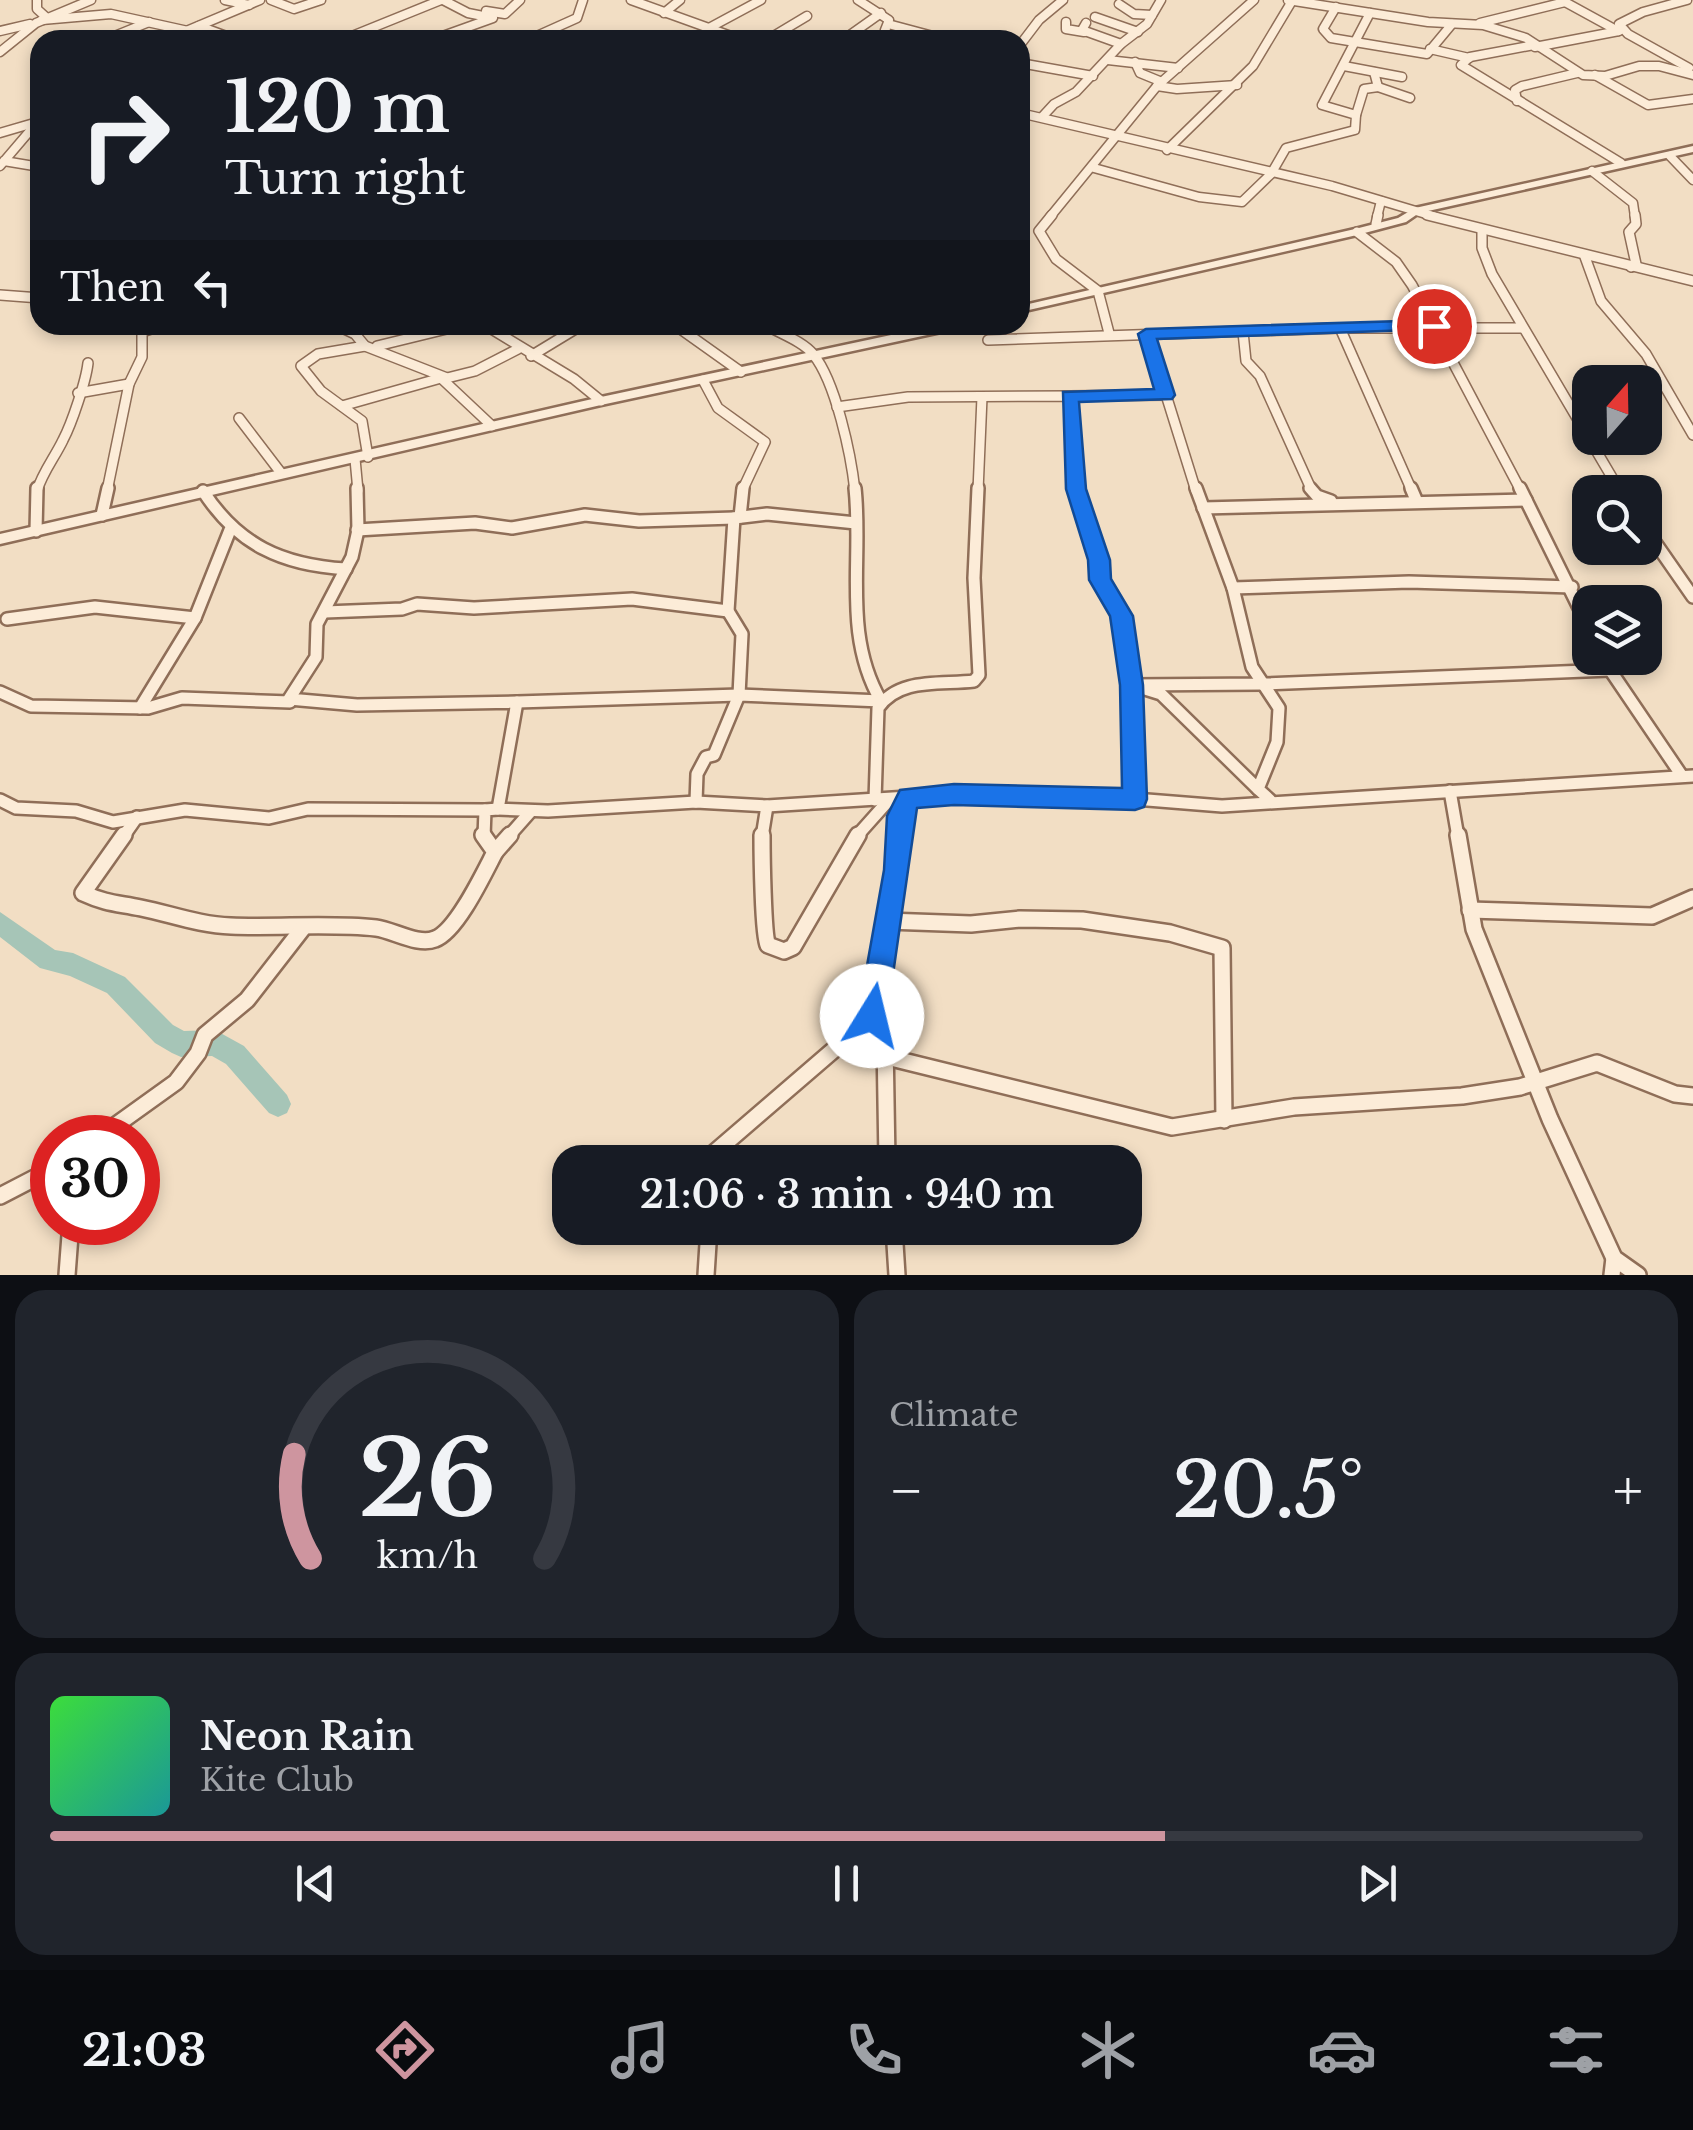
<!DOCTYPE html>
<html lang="en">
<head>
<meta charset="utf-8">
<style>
	:root { --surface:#171b24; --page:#20242c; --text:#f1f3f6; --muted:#9ea1a6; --line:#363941; --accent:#ce959f }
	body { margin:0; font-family:"Libre Baskerville",serif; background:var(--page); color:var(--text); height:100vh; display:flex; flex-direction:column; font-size:38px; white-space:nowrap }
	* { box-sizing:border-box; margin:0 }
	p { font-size:32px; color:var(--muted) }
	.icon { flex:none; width:55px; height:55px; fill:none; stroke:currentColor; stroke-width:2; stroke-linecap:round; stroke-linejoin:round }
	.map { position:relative; height:1275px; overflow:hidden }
	.side { display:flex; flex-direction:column; gap:15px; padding:15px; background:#0d0f14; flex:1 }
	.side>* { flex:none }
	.banner { position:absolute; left:30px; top:30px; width:1000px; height:305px; border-radius:30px; box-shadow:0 5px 15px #0003; background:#171b24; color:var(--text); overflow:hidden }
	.needle { width:65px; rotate:20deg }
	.controls { position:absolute; left:1572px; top:365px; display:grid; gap:20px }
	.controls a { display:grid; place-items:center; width:90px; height:90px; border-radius:20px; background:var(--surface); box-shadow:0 5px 15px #0003; font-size:50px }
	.speed { position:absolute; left:30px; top:1115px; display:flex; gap:20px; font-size:50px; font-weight:700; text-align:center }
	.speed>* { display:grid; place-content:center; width:130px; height:130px; border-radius:50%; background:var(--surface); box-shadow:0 5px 15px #0003; line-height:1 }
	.speed .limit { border:15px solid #d22; background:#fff; color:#111 }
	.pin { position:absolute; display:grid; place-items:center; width:85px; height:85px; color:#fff; margin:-42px; border:5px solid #fff; border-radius:50%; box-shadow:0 2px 10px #0007 }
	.me { position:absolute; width:110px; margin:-55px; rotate:9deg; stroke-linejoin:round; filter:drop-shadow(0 0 8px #0008) }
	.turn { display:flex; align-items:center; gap:35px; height:210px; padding:0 30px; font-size:45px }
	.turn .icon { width:130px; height:130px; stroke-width:2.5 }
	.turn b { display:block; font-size:70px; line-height:85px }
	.then { display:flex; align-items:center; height:95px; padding:0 30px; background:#0003; gap:20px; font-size:38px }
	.big { font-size:75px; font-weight:600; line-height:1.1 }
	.side .card { flex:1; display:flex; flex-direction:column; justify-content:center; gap:15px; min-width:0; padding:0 35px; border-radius:30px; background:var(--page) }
	.side .dial { align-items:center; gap:0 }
	.dial svg { height:260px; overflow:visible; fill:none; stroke:var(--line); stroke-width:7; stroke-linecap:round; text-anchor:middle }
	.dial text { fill:var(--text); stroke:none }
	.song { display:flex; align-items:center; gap:30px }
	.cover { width:120px; height:120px; border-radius:15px; background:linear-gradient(135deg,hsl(120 70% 55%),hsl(180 70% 35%)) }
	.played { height:10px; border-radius:5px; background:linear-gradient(90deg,var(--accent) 70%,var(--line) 70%) }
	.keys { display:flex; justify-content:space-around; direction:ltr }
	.heat { display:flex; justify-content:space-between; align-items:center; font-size:55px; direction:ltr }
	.side .tiles { flex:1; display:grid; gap:15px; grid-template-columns:1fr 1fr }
	.card:last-child { grid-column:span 2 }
	.trip { position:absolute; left:552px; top:1145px; width:590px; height:100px; border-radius:30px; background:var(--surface); box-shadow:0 5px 15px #0003; font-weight:600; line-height:100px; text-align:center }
	.tabs { display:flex; height:160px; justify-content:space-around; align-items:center; background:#090b0e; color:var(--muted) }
	.tabs .icon { width:70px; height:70px }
	.tabs .selected { color:var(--accent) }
	.tabs b { font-size:45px; color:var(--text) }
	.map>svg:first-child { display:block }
</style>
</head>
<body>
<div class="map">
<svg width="1693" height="1275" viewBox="0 0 1693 1275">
	<rect width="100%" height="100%" fill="#f2dec4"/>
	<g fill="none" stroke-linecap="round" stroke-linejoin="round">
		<polygon fill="#a6c5b7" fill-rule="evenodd" points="0,912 55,950 73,953 125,977 173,1025 184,1031 215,1030 244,1046 287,1095 291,1104 287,1113 278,1117 269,1113 226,1064 212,1056 181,1057 172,1053 155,1043 107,993 70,976 40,968 0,937"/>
		<defs>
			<g id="minor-far3">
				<polyline points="37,0 37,9 47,18"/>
				<polyline points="225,0 249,5"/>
				<polyline points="271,0 294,9 321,0"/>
				<polyline points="443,0 468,13 493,18 440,37 444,40"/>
				<polyline points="631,0 742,40"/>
				<polyline points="858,0 889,20 885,30 893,40"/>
				<polyline points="1288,0 1428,22 1483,25 1526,38 1583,75 1605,76 1639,66 1659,66 1693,75"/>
				<polyline points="1687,0 1643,12 1619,24 1628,34 1689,68"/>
				<polyline points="1119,4 1134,14 1152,15"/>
				<polyline points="1336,7 1323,29 1331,38 1427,54 1452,24"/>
				<polyline points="486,11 505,14 520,0"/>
				<polyline points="664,13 680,0"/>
				<polyline points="1095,17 1138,32"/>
				<polyline points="42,20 111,14 188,31"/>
				<polyline points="1066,22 1066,29 1084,32"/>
				<polyline points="1086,23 1082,30 1121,44"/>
				<polyline points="1480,23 1565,2 1618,31"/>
				<polyline points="888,24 948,40"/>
				<polyline points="199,26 237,40"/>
				<polyline points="709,28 761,0"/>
				<polyline points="0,31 30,24"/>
				<polyline points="133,40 117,35 149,22"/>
				<polyline points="165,40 260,0"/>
				<polyline points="342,40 441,0"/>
				<polyline points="528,40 577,18 583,0"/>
				<polyline points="767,40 807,16"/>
				<polyline points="843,40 881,13"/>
				<polyline points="964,40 972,36"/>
				<polyline points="1020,45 1039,20 1063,0"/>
				<polyline points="1534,45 1470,57 1461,65 1621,163"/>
				<polyline points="1535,47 1619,31"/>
				<polyline points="1430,49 1469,58"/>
				<polyline points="0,52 36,23 91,0"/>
				<polyline points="1108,60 1178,68"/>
				<polyline points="1135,62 1140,73 1162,82"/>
				<polyline points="1020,63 1093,76"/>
				<polyline points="1344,66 1402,77"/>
				<polyline points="1595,75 1648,105 1693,99"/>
				<polyline points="1157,86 1177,89 1237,85"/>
				<polyline points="1378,87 1410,98"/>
				<polyline points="1517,101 1515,90 1522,86 1577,73"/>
				<polyline points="1020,113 1332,186 1436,217"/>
				<polyline points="1356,115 1364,89 1378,87 1374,72"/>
				<polyline points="1042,117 1054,104 1076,92 1121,44 1147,24 1161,0"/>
				<polyline points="0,133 34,123"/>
				<polyline points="1167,150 1253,66 1292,1"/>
				<polyline points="1670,156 1693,180"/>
				<polyline points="4,161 40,167"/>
				<polyline points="0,166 40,119"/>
				<polyline points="1094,168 1199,197 1242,202 1271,174 1286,148 1355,130 1356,115 1322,105 1370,13"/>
				<polyline points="1592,171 1633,203 1635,217"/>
				<polyline points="1050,217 1157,86 1254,0"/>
				<polyline points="1377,217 1381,201"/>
			</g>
			<g id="minor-far2">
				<polyline points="1052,215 1039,231 1056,259 1098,291 1109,333"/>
				<polyline points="1427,215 1693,281"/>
				<polyline points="1376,224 1378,215"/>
				<polyline points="1482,231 1482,248 1492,274 1620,491"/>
				<polyline points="1357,232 1396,262 1412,285 1521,491"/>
				<polyline points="1585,257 1601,301 1646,354 1693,435"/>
				<polyline points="1631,267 1636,264 1629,232 1636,224 1635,215"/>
				<polyline points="0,295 40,298"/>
				<polyline points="336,325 355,334 365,346 447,378 475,371 518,349"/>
				<polyline points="485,325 574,379 601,401"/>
				<polyline points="675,325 741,372"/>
				<path d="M766,325C781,334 802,341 813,354C836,382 851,455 855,491"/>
				<polyline points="1340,328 1412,491"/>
				<polyline points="1243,332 1246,361 1260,376 1312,491"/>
				<polyline points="1147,334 1196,491"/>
				<polyline points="988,340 1340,328 1522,328"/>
				<polyline points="365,346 318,354 301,366 321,391 362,421 368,457"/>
				<polyline points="377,346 463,325"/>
				<polyline points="531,356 582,325"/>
				<polyline points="703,380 718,408 765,442 742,491"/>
				<polyline points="78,393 129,384"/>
				<polyline points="1069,396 1166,395"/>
				<polyline points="342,406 441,378 492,426"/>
				<polyline points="837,407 908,397 1069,396 1077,491"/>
				<polyline points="239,418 281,473"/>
				<polyline points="355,459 358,491"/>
				<path d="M37,491C42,473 55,457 63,440C72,423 86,381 88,363"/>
				<polyline points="107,491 129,384 142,357 142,332 163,325"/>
				<polyline points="978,491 982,397"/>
			</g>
			<g id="minor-far1">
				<polyline points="357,488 358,530 352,557 317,624 316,657 289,699 357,705 517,702 498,809 548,811 696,802 767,806 955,794 1135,799 1222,806 1693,776"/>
				<path d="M855,488C863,561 842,634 881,701"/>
				<polyline points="1076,488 1099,560 1100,580 1122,616 1132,685 1135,799"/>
				<polyline points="1196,488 1233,588 1252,667 1279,708 1277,742 1258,789 1270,800"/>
				<polyline points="1310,488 1317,496 1331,501"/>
				<polyline points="1411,488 1417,502"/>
				<polyline points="1520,488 1590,630"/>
				<polyline points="1619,488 1621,492"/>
				<path d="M203,491C238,545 282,565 346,569"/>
				<polyline points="1203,508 1526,500"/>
				<polyline points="102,515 108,488"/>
				<polyline points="740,517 743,488"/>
				<polyline points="1645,528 1693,597"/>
				<polyline points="357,530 475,523 512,528 585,515 639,521 734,518"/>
				<polyline points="36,531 37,488"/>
				<polyline points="1233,588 1409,582 1572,587"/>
				<polyline points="325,612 402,609 417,604 474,608 632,599 728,611"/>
				<polyline points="7,619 95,607 195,618"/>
				<polyline points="1602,658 1682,776"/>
				<polyline points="1132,685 1263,684 1610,670"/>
				<polyline points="1145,689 1161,694 1258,789"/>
				<polyline points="0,692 31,706 148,708 182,698 290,702"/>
				<polyline points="517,702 739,695 881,701"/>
				<polyline points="140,708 195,618 230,530"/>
				<polyline points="1450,791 1458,837"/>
				<polyline points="0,800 16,808 76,811 113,822 185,810 269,818 308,809 485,810"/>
				<path d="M875,800L878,708C899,677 941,685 974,681L979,675L974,578L978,488"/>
				<polyline points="696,802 697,774 706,757 714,755 739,695 742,634 728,611 734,518 767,514 856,523"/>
				<polyline points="123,837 137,817"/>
				<polyline points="484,837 485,810 498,809"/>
				<polyline points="508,837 531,811"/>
				<polyline points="762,837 767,806"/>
				<polyline points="856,837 889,800"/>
				<polyline points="899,837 900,816 909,798"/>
			</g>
			<g id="minor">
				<path d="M124,835L83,893C107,904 117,903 141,908C171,914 199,925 231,926C278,928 328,923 376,928C393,930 418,946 435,939C457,931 484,873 495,852L483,835"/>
				<path d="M762,835C762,852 763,936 768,945L784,951L793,947L858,835"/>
				<polyline points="1458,835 1474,929 1550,1119 1614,1258 1638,1275"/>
				<polyline points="495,852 510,835"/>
				<polyline points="1470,910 1652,916 1693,898"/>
				<polyline points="887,921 971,924 1020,919 1082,920 1170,933 1222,948 1224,1120"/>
				<polyline points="887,1057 1172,1127 1294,1107 1462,1096 1520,1087 1597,1063 1675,1094 1693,1096"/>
				<polyline points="98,1138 176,1082 198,1053 205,1035 247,1000 303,928"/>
				<polyline points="713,1162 714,1153 873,1016"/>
				<polyline points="887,1162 885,1041 873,1016 897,870 899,835"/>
				<polyline points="0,1196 52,1169"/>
				<polyline points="894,1228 897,1275"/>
				<polyline points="67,1275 71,1222"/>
				<polyline points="706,1275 709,1228"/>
				<polyline points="1612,1275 1614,1258"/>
			</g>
			<g id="tertiary">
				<polygon points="1693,146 1693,152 1419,213 1406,222 1357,235 1020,312 1020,306 1355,229 1398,218 1415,208"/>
				<polygon points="938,325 961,325 955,329 601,405 0,544 0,534 601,397"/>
			</g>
		</defs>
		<use href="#minor-far3" stroke="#8f6e58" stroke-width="11"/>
		<use href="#minor-far2" stroke="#8f6e58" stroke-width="12"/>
		<use href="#minor-far1" stroke="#8f6e58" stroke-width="16"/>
		<use href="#minor" stroke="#8f6e58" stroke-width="20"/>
		<use href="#tertiary" stroke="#8f6e58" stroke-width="5"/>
		<use href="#minor-far3" stroke="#fcecd8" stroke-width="8"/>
		<use href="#minor-far2" stroke="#fcecd8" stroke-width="9"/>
		<use href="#minor-far1" stroke="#fcecd8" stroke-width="11"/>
		<use href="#minor" stroke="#fcecd8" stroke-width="15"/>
		<use href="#tertiary" fill="#fcecd8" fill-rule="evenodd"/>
	</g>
	<polygon fill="#1a73e8" stroke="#114b97" stroke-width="2.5" points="1434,320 1440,322 1440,329 1157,339 1175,395 1172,399 1079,402 1086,489 1110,560 1111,579 1133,616 1143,685 1147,799 1144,807 1135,810 954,805 917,808 887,1016 883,1026 872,1030 862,1026 858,1016 884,870 887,816 900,790 954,784 1122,788 1120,685 1110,616 1089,580 1088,560 1066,489 1063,392 1154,389 1138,334 1146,329"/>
</svg>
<div class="controls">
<a><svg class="needle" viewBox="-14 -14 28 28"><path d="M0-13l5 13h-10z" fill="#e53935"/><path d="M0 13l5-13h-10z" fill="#9ea1a6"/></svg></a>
<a><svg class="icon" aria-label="search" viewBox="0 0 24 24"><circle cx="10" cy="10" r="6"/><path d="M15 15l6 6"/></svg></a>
<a><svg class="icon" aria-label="layers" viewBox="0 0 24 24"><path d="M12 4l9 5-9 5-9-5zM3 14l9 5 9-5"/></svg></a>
</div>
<div class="speed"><div class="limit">30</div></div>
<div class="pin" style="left:1434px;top:326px;background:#d93025"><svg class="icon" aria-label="arrive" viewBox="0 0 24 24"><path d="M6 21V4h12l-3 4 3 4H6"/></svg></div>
<svg class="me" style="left:872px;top:1016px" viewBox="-20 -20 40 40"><circle r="19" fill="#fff"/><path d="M0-13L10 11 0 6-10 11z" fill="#1a73e8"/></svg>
<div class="trip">21:06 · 3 min · 940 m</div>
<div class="banner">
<div class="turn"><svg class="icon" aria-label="right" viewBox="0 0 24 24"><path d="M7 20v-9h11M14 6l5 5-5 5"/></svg><div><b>120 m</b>Turn right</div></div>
<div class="then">Then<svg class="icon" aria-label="left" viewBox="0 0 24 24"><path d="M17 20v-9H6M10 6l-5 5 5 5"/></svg></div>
</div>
</div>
<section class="side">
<div class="tiles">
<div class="card dial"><svg viewBox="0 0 100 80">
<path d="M14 69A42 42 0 1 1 86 69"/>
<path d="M14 69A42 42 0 0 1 9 37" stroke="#ce959f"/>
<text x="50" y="56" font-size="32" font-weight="700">26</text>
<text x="50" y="72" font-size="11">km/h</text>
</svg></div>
<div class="card"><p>Climate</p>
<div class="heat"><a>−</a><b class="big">20.5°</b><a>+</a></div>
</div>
<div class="card">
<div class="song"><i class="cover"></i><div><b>Neon Rain</b><p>Kite Club</p></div></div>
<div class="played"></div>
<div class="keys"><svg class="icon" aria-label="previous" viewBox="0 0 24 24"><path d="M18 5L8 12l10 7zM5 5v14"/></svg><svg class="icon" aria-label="pause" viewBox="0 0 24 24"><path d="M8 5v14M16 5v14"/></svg><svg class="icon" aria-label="next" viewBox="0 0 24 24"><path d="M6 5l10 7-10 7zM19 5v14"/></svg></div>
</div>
</div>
</section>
<nav class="tabs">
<b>21:03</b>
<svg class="icon selected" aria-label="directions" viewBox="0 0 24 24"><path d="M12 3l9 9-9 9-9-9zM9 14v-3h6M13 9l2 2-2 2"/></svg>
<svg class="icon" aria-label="music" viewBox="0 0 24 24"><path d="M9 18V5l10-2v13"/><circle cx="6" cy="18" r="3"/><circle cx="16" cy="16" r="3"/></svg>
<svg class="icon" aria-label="phone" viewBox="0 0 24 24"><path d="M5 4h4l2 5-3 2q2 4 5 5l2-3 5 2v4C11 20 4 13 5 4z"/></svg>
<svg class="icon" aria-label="climate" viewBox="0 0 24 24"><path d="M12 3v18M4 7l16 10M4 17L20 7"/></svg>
<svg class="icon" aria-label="car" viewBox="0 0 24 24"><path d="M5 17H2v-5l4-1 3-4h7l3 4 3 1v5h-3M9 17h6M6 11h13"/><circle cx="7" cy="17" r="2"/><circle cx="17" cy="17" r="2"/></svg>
<svg class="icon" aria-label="filters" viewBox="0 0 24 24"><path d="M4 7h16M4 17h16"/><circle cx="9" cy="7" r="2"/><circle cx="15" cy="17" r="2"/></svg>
</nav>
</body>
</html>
